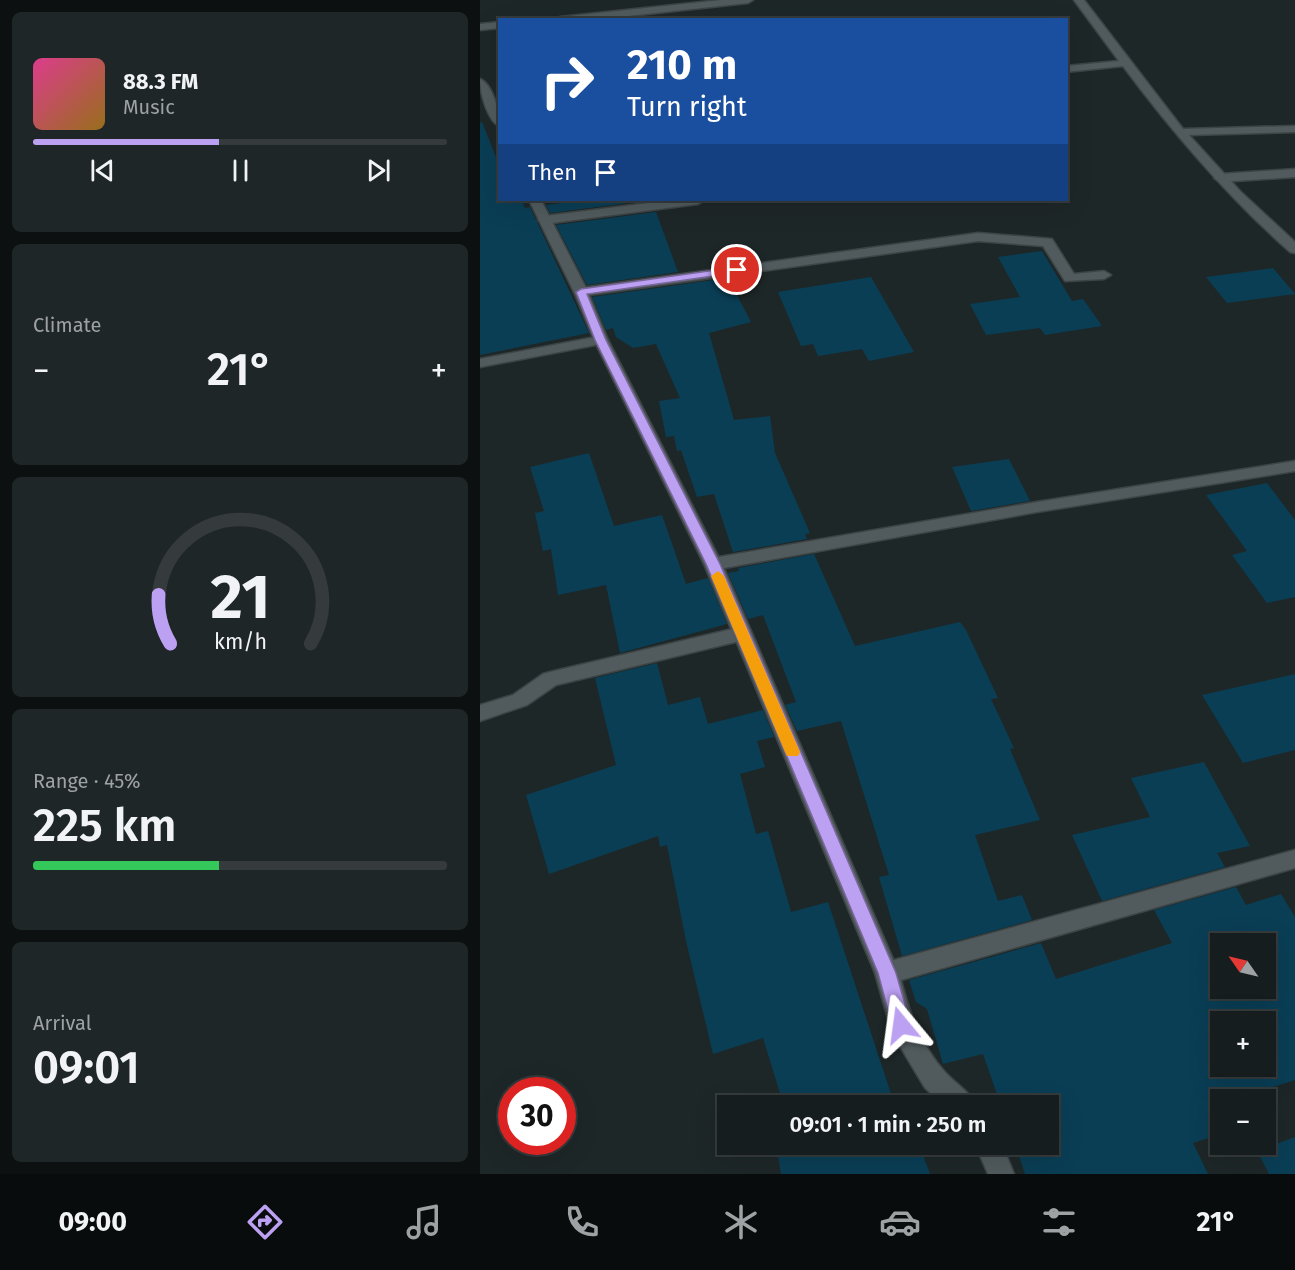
<!DOCTYPE html>
<html lang="en">
<head>
<meta charset="utf-8">
<style>
	:root { --surface:#161d1e; --page:#1f2627; --text:#f1f3f6; --muted:#9ea2a4; --line:#353b3c; --accent:#bca0f2 }
	body { margin:0; font-family:"Fira Sans",sans-serif; background:var(--page); color:var(--text); height:100vh; display:flex; flex-direction:column; font-size:22px; white-space:nowrap }
	* { box-sizing:border-box; margin:0 }
	p { font-size:20px; color:var(--muted) }
	.icon { flex:none; width:33px; height:33px; fill:none; stroke:currentColor; stroke-width:2; stroke-linecap:round; stroke-linejoin:round }
	.map { position:relative; flex:1; overflow:hidden }
	.panel { display:flex; flex-direction:column; gap:12px; padding:12px; background:#0c1010; width:480px }
	.panel>* { flex:none }
	.banner { position:absolute; left:18px; top:18px; width:570px; height:183px; border-radius:0px; box-shadow:0 6px 24px #0002,0 0 0 2px var(--line); background:#1a4fa0; color:#fff; overflow:hidden }
	.needle { width:39px; rotate:304deg }
	.tools { position:absolute; left:730px; top:933px; display:grid; gap:12px }
	.tools a { display:grid; place-items:center; width:66px; height:66px; border-radius:0px; background:var(--surface); box-shadow:0 6px 24px #0002,0 0 0 2px var(--line); font-size:30px }
	.speed { position:absolute; left:18px; top:1077px; display:flex; gap:12px; font-size:30px; font-weight:700; text-align:center }
	.speed>* { display:grid; place-content:center; width:78px; height:78px; border-radius:50%; background:var(--surface); box-shadow:0 6px 24px #0002,0 0 0 2px var(--line); line-height:1 }
	.speed .limit { border:9px solid #d22; background:#fff; color:#111 }
	.pin { position:absolute; display:grid; place-items:center; width:51px; height:51px; color:#fff; margin:-26px; border:3px solid #fff; border-radius:50%; box-shadow:0 2px 6px #0007 }
	.me { position:absolute; width:66px; margin:-33px; rotate:344deg; stroke-linejoin:round; filter:drop-shadow(0 0 4px #0008) }
	.turn { display:flex; align-items:center; gap:21px; height:126px; padding:0 30px; font-size:27px }
	.turn .icon { width:78px; height:78px; stroke-width:2.5 }
	.turn b { display:block; font-size:42px; line-height:51px }
	.then { display:flex; align-items:center; height:57px; padding:0 30px; background:#0003; gap:12px; font-size:22px }
	.big { font-size:45px; font-weight:600; line-height:1.1 }
	.panel .widget { flex:1; display:flex; flex-direction:column; justify-content:center; gap:9px; min-width:0; padding:0 21px; border-radius:9px; background:var(--page) }
	.panel .dial { align-items:center; gap:0 }
	.dial svg { height:156px; overflow:visible; fill:none; stroke:var(--line); stroke-width:7; stroke-linecap:round; text-anchor:middle }
	.dial text { fill:var(--text); stroke:none }
	.song { display:flex; align-items:center; gap:18px }
	.cover { width:72px; height:72px; border-radius:9px; background:linear-gradient(135deg,hsl(330 70% 55%),hsl(40 70% 35%)) }
	.played { height:6px; border-radius:3px; background:linear-gradient(90deg,var(--accent) 45%,var(--line) 45%) }
	.keys { display:flex; justify-content:space-around; direction:ltr }
	.heat { display:flex; justify-content:space-between; align-items:center; font-size:33px; direction:ltr }
	.charge { height:9px; border-radius:4px; background:linear-gradient(90deg,#34c759 45%,var(--line) 0) }
	.trip { position:absolute; left:237px; top:1095px; width:342px; height:60px; border-radius:0px; background:var(--surface); box-shadow:0 6px 24px #0002,0 0 0 2px var(--line); font-weight:600; line-height:60px; text-align:center }
	.menu { display:flex; height:96px; justify-content:space-around; align-items:center; background:#090c0c; color:var(--muted) }
	.menu .icon { width:42px; height:42px }
	.menu .active { color:var(--accent) }
	.menu b { font-size:27px; color:var(--text) }
	main { display:flex; flex:1; min-height:0 }
	.map>svg:first-child { display:block }
</style>
</head>
<body>
<main>
<section class="panel">
<div class="widget">
<div class="song"><i class="cover"></i><div><b>88.3 FM</b><p>Music</p></div></div>
<div class="played"></div>
<div class="keys"><svg class="icon" aria-label="previous" viewBox="0 0 24 24"><path d="M18 5L8 12l10 7zM5 5v14"/></svg><svg class="icon" aria-label="pause" viewBox="0 0 24 24"><path d="M8 5v14M16 5v14"/></svg><svg class="icon" aria-label="next" viewBox="0 0 24 24"><path d="M6 5l10 7-10 7zM19 5v14"/></svg></div>
</div>
<div class="widget"><p>Climate</p>
<div class="heat"><a>−</a><b class="big">21°</b><a>+</a></div>
</div>
<div class="widget dial"><svg viewBox="0 0 100 80">
<path d="M14 69A42 42 0 1 1 86 69"/>
<path d="M14 69A42 42 0 0 1 8 44" stroke="#bca0f2"/>
<text x="50" y="56" font-size="32" font-weight="700">21</text>
<text x="50" y="72" font-size="11">km/h</text>
</svg></div>
<div class="widget"><p>Range · 45%</p><b class="big">225 km</b><div class="charge"></div></div>
<div class="widget"><p>Arrival</p><b class="big">09:01</b></div>
</section>
<div class="map">
<svg width="815" height="1174" viewBox="0 0 815 1174">
	<rect width="100%" height="100%" fill="#1e2728"/>
	<g fill="#0a3e55" fill-rule="evenodd">
		<polygon points="2,122 20,167 20,200 42,200 45,208 50,207 109,333 0,355 0,123"/>
		<polygon points="106,200 172,200 70,213 66,205"/>
		<polygon points="176,212 198,272 107,285 76,225"/>
		<polygon points="562,251 592,301 603,299 622,326 565,335 560,328 506,335 490,304 540,297 518,257"/>
		<polygon points="793,268 815,294 747,303 726,277"/>
		<polygon points="391,277 434,352 389,361 382,349 338,356 333,344 321,346 298,292"/>
		<polygon points="248,278 271,322 229,333 254,420 290,416 295,453 330,533 325,534 327,539 253,552 234,494 217,497 201,450 197,451 194,436 186,437 179,401 200,398 176,344 153,348 136,337 133,328 126,330 112,297"/>
		<polygon points="109,453 134,526 182,515 206,584 228,578 247,624 140,653 126,585 78,595 71,549 63,551 55,513 64,511 50,467"/>
		<polygon points="529,459 550,501 491,511 472,467"/>
		<polygon points="787,483 815,520 815,597 787,603 752,555 767,551 726,495"/>
		<polygon points="334,554 375,646 480,622 486,630 518,698 511,699 534,748 530,749 560,820 495,835 518,901 542,895 552,920 422,956 399,877 409,875 361,721 317,731 305,705 316,702 283,615 268,619 248,573 259,571 258,568"/>
		<polygon points="177,663 188,705 220,697 228,724 283,710 294,737 277,741 285,767 260,774 276,834 288,831 311,912 348,902 415,1106 304,1106 283,1038 233,1054 206,941 187,845 180,847 178,836 69,874 46,795 136,765 115,678"/>
		<polygon points="815,674 815,750 763,763 722,695"/>
		<polygon points="724,762 770,846 737,853 745,867 622,901 592,835 670,817 651,778"/>
		<path d="M756,887L766,905L801,894L815,917V1080L753,1100H741V1134L713,1143L728,1174H545L535,1144H568V1106H521L503,1054L463,1064L447,1009L436,1002L429,980L561,943L576,979L692,943L674,910ZM741,944H786V988H741ZM741,1022H786V1066H741Z"/>
		<polygon points="815,1137 815,1174 789,1174 777,1151"/>
		<polygon points="296,1144 439,1144 450,1174 301,1174"/>
	</g>
	<g fill="none" stroke-linecap="round" stroke-linejoin="round">
		<defs>
			<g id="service">
				<polygon points="241,0 273,0 268,3 112,20 76,20 80,17"/>
				<polygon points="20,22 20,28 0,30 0,24"/>
				<polygon points="815,169 815,177 740,182 734,178 740,174"/>
				<polygon points="193,200 224,200 218,204 64,224 58,220 64,216"/>
				<polygon points="498,233 572,239 594,274 624,271 631,275 624,279 585,281 563,246 498,241 101,296 94,292 101,288"/>
				<polygon points="121,336 126,337 128,340 126,343 0,367 0,359"/>
				<polygon points="815,461 815,471 557,512 233,570 227,568 224,564 227,560 233,558 557,502"/>
				<polygon points="261,627 268,629 270,634 268,639 76,685 47,705 0,721 0,705 33,695 63,674 70,672"/>
				<polygon points="815,850 815,868 407,984 399,981 395,973 399,965 407,962"/>
			</g>
			<g id="minor">
				<path d="M594,0H604L703,129L815,126V132L709,135L760,191L815,242V253L810,252C747,196 693,133 643,66L586,72V66L639,61Z"/>
				<path d="M0,79C13,84 20,114 20,127C7,121 0,92 0,79Z"/>
				<path d="M49,200H61L108,292L128,340L242,564L419,973C428,1008 439,1043 464,1071C474,1083 489,1090 496,1106H464L445,1088L412,1033L395,973L224,564L114,340L94,292Z"/>
				<polygon points="495,1144 522,1144 534,1174 508,1174"/>
			</g>
		</defs>
		<use href="#service" stroke="#3d4445" stroke-width="3"/>
		<use href="#minor" stroke="#3d4445" stroke-width="3"/>
		<use href="#service" fill="#515b5d" fill-rule="evenodd"/>
		<use href="#minor" fill="#515b5d" fill-rule="evenodd"/>
	</g>
	<polygon fill="#bca0f2" stroke="#7a689d" stroke-width="1.5" points="257,267 262,270 261,272 107,294 126,340 240,564 416,973 431,1025 428,1031 421,1033 415,1031 412,1025 398,973 226,564 115,340 96,292 101,289"/>
	<polygon fill="#f59e0b" points="238,571 244,576 320,752 318,756 307,756 305,752 231,576"/>
</svg>
<div class="tools">
<a><svg class="needle" viewBox="-14 -14 28 28"><path d="M0-13l5 13h-10z" fill="#e53935"/><path d="M0 13l5-13h-10z" fill="#9ea2a4"/></svg></a>
<a>+</a>
<a>−</a>
</div>
<div class="speed"><div class="limit">30</div></div>
<div class="pin" style="left:257px;top:270px;background:#d93025"><svg class="icon" aria-label="arrive" viewBox="0 0 24 24"><path d="M6 21V4h12l-3 4 3 4H6"/></svg></div>
<svg class="me" style="left:421px;top:1025px" viewBox="-20 -20 40 40"><path d="M0-17L14 15 0 8-14 15z" fill="#bca0f2" stroke="#fff" stroke-width="4"/></svg>
<div class="trip">09:01 · 1 min · 250 m</div>
<div class="banner">
<div class="turn"><svg class="icon" aria-label="right" viewBox="0 0 24 24"><path d="M7 20v-9h11M14 6l5 5-5 5"/></svg><div><b>210 m</b>Turn right</div></div>
<div class="then">Then<svg class="icon" aria-label="arrive" viewBox="0 0 24 24"><path d="M6 21V4h12l-3 4 3 4H6"/></svg></div>
</div>
</div>
</main>
<nav class="menu">
<b>09:00</b>
<svg class="icon active" aria-label="directions" viewBox="0 0 24 24"><path d="M12 3l9 9-9 9-9-9zM9 14v-3h6M13 9l2 2-2 2"/></svg>
<svg class="icon" aria-label="music" viewBox="0 0 24 24"><path d="M9 18V5l10-2v13"/><circle cx="6" cy="18" r="3"/><circle cx="16" cy="16" r="3"/></svg>
<svg class="icon" aria-label="phone" viewBox="0 0 24 24"><path d="M5 4h4l2 5-3 2q2 4 5 5l2-3 5 2v4C11 20 4 13 5 4z"/></svg>
<svg class="icon" aria-label="climate" viewBox="0 0 24 24"><path d="M12 3v18M4 7l16 10M4 17L20 7"/></svg>
<svg class="icon" aria-label="car" viewBox="0 0 24 24"><path d="M5 17H2v-5l4-1 3-4h7l3 4 3 1v5h-3M9 17h6M6 11h13"/><circle cx="7" cy="17" r="2"/><circle cx="17" cy="17" r="2"/></svg>
<svg class="icon" aria-label="filters" viewBox="0 0 24 24"><path d="M4 7h16M4 17h16"/><circle cx="9" cy="7" r="2"/><circle cx="15" cy="17" r="2"/></svg>
<b>21°</b>
</nav>
</body>
</html>
